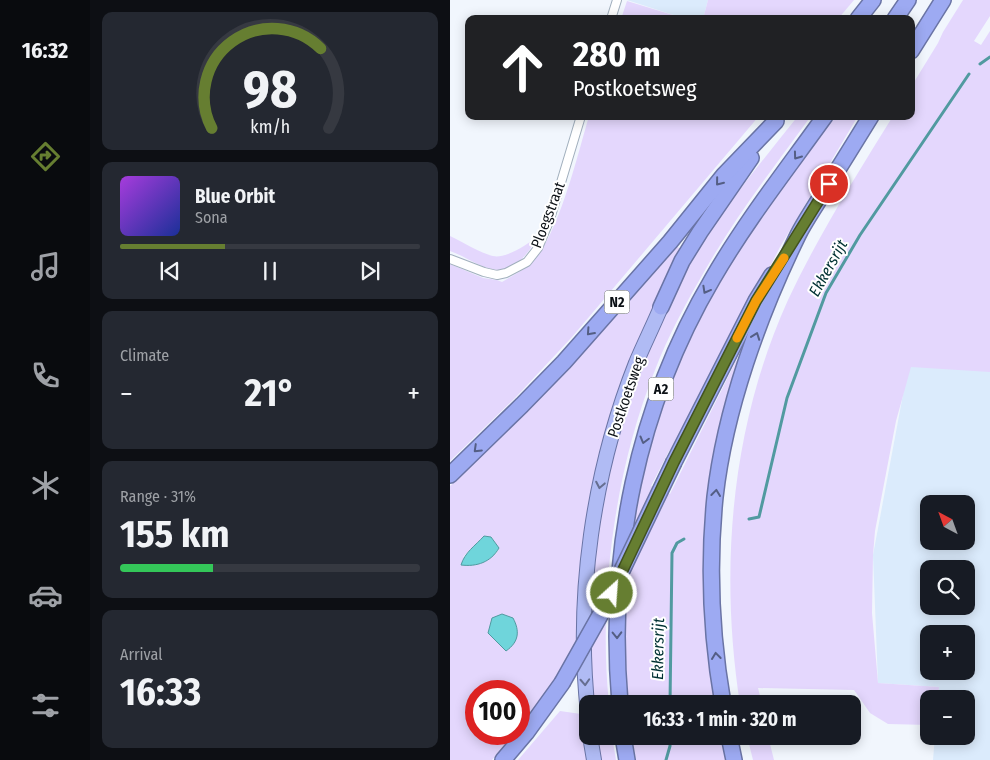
<!DOCTYPE html>
<html lang="en">
<head>
<meta charset="utf-8">
<style>
	:root { --surface:#171b24; --page:#242831; --text:#f1f3f6; --muted:#9ea1a6; --line:#363941; --accent:#667e31 }
	body { margin:0; font-family:"Fira Sans Condensed",sans-serif; background:var(--page); color:var(--text); height:100vh; display:flex; flex-direction:column; font-size:19px; white-space:nowrap }
	* { box-sizing:border-box; margin:0 }
	p { font-size:16px; color:var(--muted) }
	.icon { flex:none; width:28px; height:28px; fill:none; stroke:currentColor; stroke-width:2; stroke-linecap:round; stroke-linejoin:round }
	.map { position:relative; flex:1; overflow:hidden }
	.panel { display:flex; flex-direction:column; gap:12px; padding:12px; background:#0d0f14; width:360px }
	.panel>* { flex:none }
	.banner { position:absolute; left:15px; top:15px; width:450px; height:105px; border-radius:10px; box-shadow:0 2px 12px #0003; background:#202124; color:#fff; overflow:hidden }
	.needle { width:32px; rotate:319deg }
	.tools { position:absolute; left:470px; top:495px; display:grid; gap:10px }
	.tools a { display:grid; place-items:center; width:55px; height:55px; border-radius:10px; background:var(--surface); box-shadow:0 2px 12px #0003; font-size:25px }
	.speed { position:absolute; left:15px; top:680px; display:flex; gap:10px; font-size:25px; font-weight:700; text-align:center }
	.speed>* { display:grid; place-content:center; width:65px; height:65px; border-radius:50%; background:var(--surface); box-shadow:0 2px 12px #0003; line-height:1 }
	.speed .limit { border:8px solid #d22; background:#fff; color:#111 }
	.pin { position:absolute; display:grid; place-items:center; width:42px; height:42px; color:#fff; margin:-21px; border:2px solid #fff; border-radius:50%; box-shadow:0 1px 5px #0007 }
	.me { position:absolute; width:55px; margin:-28px; rotate:26deg; stroke-linejoin:round; filter:drop-shadow(0 0 4px #0008) }
	.turn { display:flex; align-items:center; gap:18px; height:105px; padding:0 25px; font-size:22px }
	.turn .icon { width:65px; height:65px; stroke-width:2.5 }
	.turn b { display:block; font-size:35px; line-height:42px }
	.big { font-size:38px; font-weight:700; line-height:1.1 }
	.panel .tile { flex:1; display:flex; flex-direction:column; justify-content:center; gap:8px; min-width:0; padding:0 18px; border-radius:10px; background:var(--page) }
	.panel .dial { align-items:center; gap:0 }
	.dial svg { height:130px; overflow:visible; fill:none; stroke:var(--line); stroke-width:7; stroke-linecap:round; text-anchor:middle }
	.dial text { fill:var(--text); stroke:none }
	.song { display:flex; align-items:center; gap:15px }
	.cover { width:60px; height:60px; border-radius:8px; background:linear-gradient(135deg,hsl(280 70% 55%),hsl(230 70% 35%)) }
	.played { height:5px; border-radius:2px; background:linear-gradient(90deg,var(--accent) 35%,var(--line) 35%) }
	.keys { display:flex; justify-content:space-around; direction:ltr }
	.heat { display:flex; justify-content:space-between; align-items:center; font-size:28px; direction:ltr }
	.charge { height:8px; border-radius:4px; background:linear-gradient(90deg,#34c759 31%,var(--line) 0) }
	.trip { position:absolute; left:129px; top:695px; width:282px; height:50px; border-radius:10px; background:var(--surface); box-shadow:0 2px 12px #0003; font-weight:700; line-height:50px; text-align:center }
	main { display:flex; flex:1; min-height:0 }
	.tabs { display:flex; flex-direction:column; width:90px; justify-content:space-around; align-items:center; background:#090b0e; color:var(--muted) }
	.tabs .icon { width:35px; height:35px }
	.tabs .selected { color:var(--accent) }
	.tabs b { font-size:22px; color:var(--text) }
	.map>svg:first-child { display:block }
</style>
</head>
<body>
<main>
<nav class="tabs">
<b>16:32</b>
<svg class="icon selected" aria-label="directions" viewBox="0 0 24 24"><path d="M12 3l9 9-9 9-9-9zM9 14v-3h6M13 9l2 2-2 2"/></svg>
<svg class="icon" aria-label="music" viewBox="0 0 24 24"><path d="M9 18V5l10-2v13"/><circle cx="6" cy="18" r="3"/><circle cx="16" cy="16" r="3"/></svg>
<svg class="icon" aria-label="phone" viewBox="0 0 24 24"><path d="M5 4h4l2 5-3 2q2 4 5 5l2-3 5 2v4C11 20 4 13 5 4z"/></svg>
<svg class="icon" aria-label="climate" viewBox="0 0 24 24"><path d="M12 3v18M4 7l16 10M4 17L20 7"/></svg>
<svg class="icon" aria-label="car" viewBox="0 0 24 24"><path d="M5 17H2v-5l4-1 3-4h7l3 4 3 1v5h-3M9 17h6M6 11h13"/><circle cx="7" cy="17" r="2"/><circle cx="17" cy="17" r="2"/></svg>
<svg class="icon" aria-label="filters" viewBox="0 0 24 24"><path d="M4 7h16M4 17h16"/><circle cx="9" cy="7" r="2"/><circle cx="15" cy="17" r="2"/></svg>
</nav>
<section class="panel">
<div class="tile dial"><svg viewBox="0 0 100 80">
<path d="M14 69A42 42 0 1 1 86 69"/>
<path d="M14 69A42 42 0 0 1 81 20" stroke="#667e31"/>
<text x="50" y="56" font-size="32" font-weight="700">98</text>
<text x="50" y="72" font-size="11">km/h</text>
</svg></div>
<div class="tile">
<div class="song"><i class="cover"></i><div><b>Blue Orbit</b><p>Sona</p></div></div>
<div class="played"></div>
<div class="keys"><svg class="icon" aria-label="previous" viewBox="0 0 24 24"><path d="M18 5L8 12l10 7zM5 5v14"/></svg><svg class="icon" aria-label="pause" viewBox="0 0 24 24"><path d="M8 5v14M16 5v14"/></svg><svg class="icon" aria-label="next" viewBox="0 0 24 24"><path d="M6 5l10 7-10 7zM19 5v14"/></svg></div>
</div>
<div class="tile"><p>Climate</p>
<div class="heat"><a>−</a><b class="big">21°</b><a>+</a></div>
</div>
<div class="tile"><p>Range · 31%</p><b class="big">155 km</b><div class="charge"></div></div>
<div class="tile"><p>Arrival</p><b class="big">16:33</b></div>
</section>
<div class="map">
<svg width="540" height="760" viewBox="0 0 540 760">
	<rect width="100%" height="100%" fill="#f1f6fd"/>
	<g fill="#dbebfc" fill-rule="evenodd">
		<polygon points="177,0 258,0 253,19 236,19"/>
		<path d="M540,169V760H483L485,736H516V699H488L489,687L428,683L423,555L460,357ZM479,504H516V541H479ZM479,569H516V606H479ZM479,634H516V671H479Z"/>
	</g>
	<g fill="#e4d7fd" fill-rule="evenodd">
		<polygon points="258,0 404,0 388,19 253,19"/>
		<path d="M513,0H540V16L524,41L531,45L540,31V372L461,367L446,421L425,531L423,555L422,613L428,683L489,687L488,699H479V725L438,724L420,713L404,690L308,688L312,704H290C269,568 281,426 338,300C368,236 406,176 443,116H461V87L488,43L493,32Z"/>
		<polygon points="177,1 236,19 171,19"/>
		<path d="M139,116H309L122,337L65,398L0,461V264L33,278L47,280L52,282C60,277 70,272 78,266C107,243 128,153 139,116Z"/>
		<path d="M348,116H361C324,167 285,217 254,272C236,303 218,336 205,370C165,469 148,597 159,704H143C131,554 163,393 240,263C271,210 310,164 348,116Z"/>
		<path d="M384,116H408L330,247L232,440L219,451L201,486L220,494L286,361L291,358L256,599L259,660L265,704H179C176,671 172,638 174,605C181,491 211,380 268,281C302,223 345,170 384,116Z"/>
		<path d="M0,236C13,242 30,253 43,256C56,259 78,244 88,236C81,250 66,271 48,270C32,269 15,256 0,251Z"/>
		<path d="M226,247L230,248L180,359L136,523L130,572L127,647L93,698L69,728V691H26V734H64L42,760H0V486L119,368ZM34,536L41,537L49,548L46,554L13,557Z"/>
		<polygon points="110,711 131,714 138,760 68,760"/>
		<polygon points="147,736 162,736 166,760 150,760"/>
		<polygon points="182,736 271,736 277,760 186,760"/>
		<polygon points="297,736 318,736 324,760 303,760"/>
	</g>
	<g fill="#6fd5db" stroke="#519aa0">
		<path d="M34,536L41,537L49,548C41,562 27,567 11,565C15,552 25,546 34,536Z"/>
		<path d="M52,614L63,618C70,631 69,642 56,651L38,633L42,618Z"/>
	</g>
	<g fill="none" stroke-linecap="round" stroke-linejoin="round">
		<g stroke="#519aa0" stroke-width="3">
			<polyline points="530,64 540,57"/>
			<polyline points="299,519 309,517 337,398 376,293 410,235 519,74"/>
			<polyline points="220,704 222,553 227,543 234,539"/>
			<polyline points="216,760 220,746 220,736"/>
		</g>
		<defs>
			<g id="minor">
				<polyline points="161,19 167,0"/>
				<polyline points="0,259 34,272 47,275 56,273 77,262 88,248 100,219 131,116"/>
			</g>
			<g id="trunk">
				<path d="M138,713C125,596 143,472 186,363C194,344 203,326 211,307"/>
				<polyline points="140,736 144,760"/>
			</g>
			<g id="motorway">
				<polyline points="408,19 423,0"/>
				<polyline points="445,19 458,0"/>
				<polyline points="461,51 493,0"/>
				<polyline points="211,307 232,261 250,232 301,158"/>
				<polyline points="224,462 306,301 322,275"/>
				<polyline points="0,475 72,405 114,362 220,242 274,175 326,121"/>
				<path d="M170,704C157,555 187,407 263,278C296,221 337,169 375,116"/>
				<path d="M273,704C261,635 258,566 265,497C275,409 309,315 348,235C355,221 365,207 373,193C389,168 405,142 421,116"/>
				<polyline points="173,736 177,760"/>
				<polyline points="279,736 284,760"/>
				<polyline points="53,760 76,733 112,683"/>
			</g>
		</defs>
		<use href="#minor" stroke="#a1afbd" stroke-width="10"/>
		<use href="#trunk" stroke="#6a74a5" stroke-width="16"/>
		<use href="#motorway" stroke="#6a74a5" stroke-width="18"/>
		<use href="#minor" stroke="#fff" stroke-width="8"/>
		<use href="#trunk" stroke="#b0bbf4" stroke-width="14"/>
		<use href="#motorway" stroke="#9daaf2" stroke-width="15"/>
		<defs>
			<polyline id="motorway-bridge" points="112,683 153,610 224,462"/>
		</defs>
		<use href="#motorway-bridge" stroke="#6a74a5" stroke-width="18" stroke-linecap="butt"/>
		<use href="#motorway-bridge" stroke="#9daaf2" stroke-width="15"/>
	</g>
	<defs><path id="oneway-chevron" d="M-2-3.5L2.5 0L-2 3.5" fill="none" stroke-width="1.6" stroke-linecap="round" stroke-linejoin="round" transform="scale(1.25)"/></defs>
	<g stroke="#545e84">
		<use href="#oneway-chevron" transform="translate(347 156) rotate(126)"/>
		<use href="#oneway-chevron" transform="translate(269 182) rotate(129)"/>
		<use href="#oneway-chevron" transform="translate(256 290) rotate(119)"/>
		<use href="#oneway-chevron" transform="translate(140 332) rotate(132)"/>
		<use href="#oneway-chevron" transform="translate(306 336) rotate(-70)"/>
		<use href="#oneway-chevron" transform="translate(194 440) rotate(105)"/>
		<use href="#oneway-chevron" transform="translate(27 449) rotate(136)"/>
		<use href="#oneway-chevron" transform="translate(266 493) rotate(-83)"/>
		<use href="#oneway-chevron" transform="translate(167 635) rotate(89)"/>
		<use href="#oneway-chevron" transform="translate(266 656) rotate(-97)"/>
	</g>
	<g stroke="#666e90">
		<use href="#oneway-chevron" transform="translate(150 485) rotate(101)"/>
		<use href="#oneway-chevron" transform="translate(135 682) rotate(87)"/>
	</g>
	<g fill="none" stroke-linecap="round" stroke-linejoin="round">
		<defs>
			<polyline id="route" points="162,593 224,462 306,301 379,184"/>
		</defs>
		<use href="#route" stroke="#425220" stroke-width="12"/>
		<use href="#route" stroke="#667e31" stroke-width="9"/>
		<polyline stroke="#f59e0b" stroke-width="9" points="287,338 306,301 334,258"/>
	</g>
	<g text-anchor="middle" dominant-baseline="central" stroke-width="4" stroke-linejoin="round" paint-order="stroke">
		<g fill="#fff" stroke="#55585c" stroke-width="1">
			<rect x="154.5" y="290.5" width="25" height="23" rx="4"/>
			<rect x="198.5" y="377.5" width="25" height="23" rx="4"/>
		</g>
		<g font-size="14" font-weight="bold" fill="#0c1116">
			<text x="167" y="302">N2</text>
			<text x="211" y="389">A2</text>
		</g>
		<g font-size="15" fill="#0c1116" stroke="#fff">
			<text transform="translate(98 215) rotate(-69)">Ploegstraat</text>
			<text transform="translate(176 397) rotate(-71)">Postkoetsweg</text>
		</g>
		<g font-size="16" font-style="italic" fill="#003133" stroke="#fff">
			<text transform="translate(378 268) rotate(-61)">Ekkersrijt</text>
			<text transform="translate(208 649) rotate(-89)">Ekkersrijt</text>
		</g>
	</g>
</svg>
<div class="tools">
<a><svg class="needle" viewBox="-14 -14 28 28"><path d="M0-13l5 13h-10z" fill="#e53935"/><path d="M0 13l5-13h-10z" fill="#9ea1a6"/></svg></a>
<a><svg class="icon" aria-label="search" viewBox="0 0 24 24"><circle cx="10" cy="10" r="6"/><path d="M15 15l6 6"/></svg></a>
<a>+</a>
<a>−</a>
</div>
<div class="speed"><div class="limit">100</div></div>
<div class="pin" style="left:379px;top:184px;background:#d93025"><svg class="icon" aria-label="arrive" viewBox="0 0 24 24"><path d="M6 21V4h12l-3 4 3 4H6"/></svg></div>
<svg class="me" style="left:162px;top:593px" viewBox="-20 -20 40 40"><circle r="17" fill="#667e31" stroke="#fff" stroke-width="3"/><path d="M0-11L8 9 0 5-8 9z" fill="#fff"/></svg>
<div class="trip">16:33 · 1 min · 320 m</div>
<div class="banner">
<div class="turn"><svg class="icon" aria-label="ahead" viewBox="0 0 24 24"><path d="M12 20V5M6 11l6-6 6 6"/></svg><div><b>280 m</b>Postkoetsweg</div></div>
</div>
</div>
</main>
</body>
</html>
